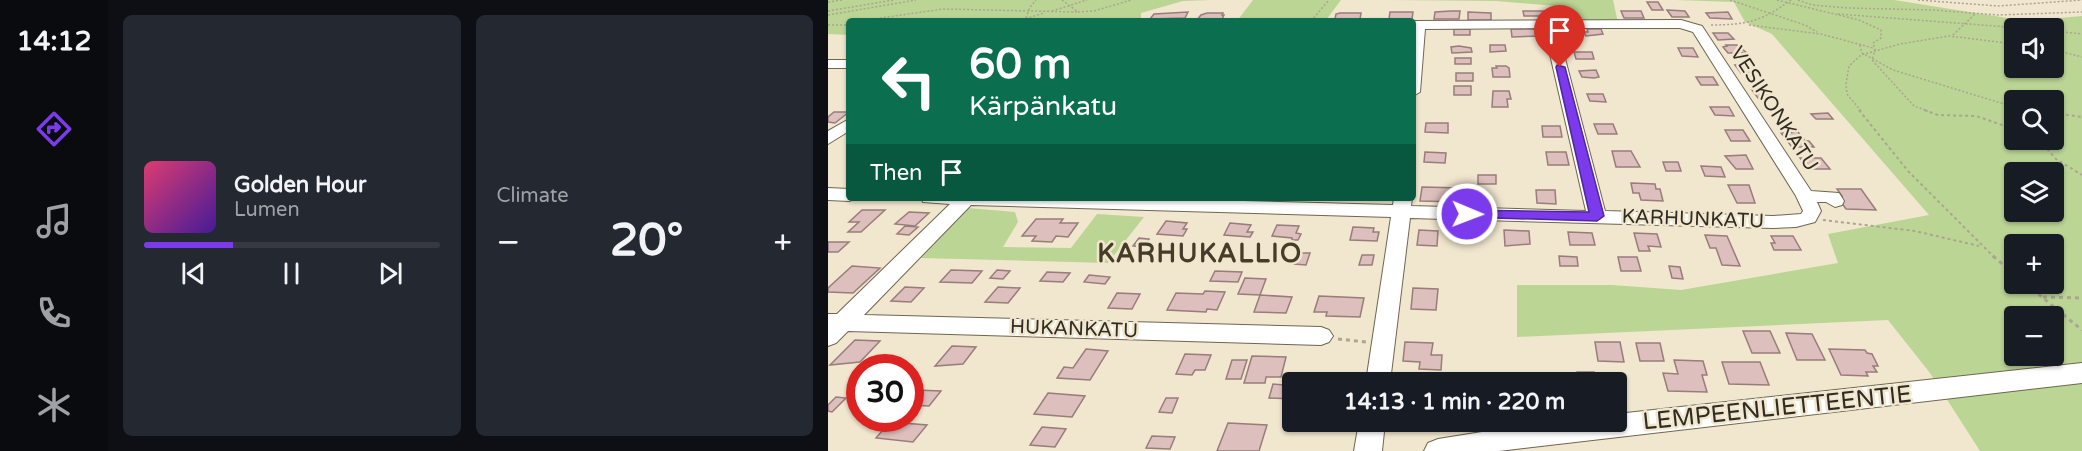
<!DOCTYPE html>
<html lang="en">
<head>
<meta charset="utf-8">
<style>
	:root { --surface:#171b24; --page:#242831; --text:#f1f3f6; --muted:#9ea1a6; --line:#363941; --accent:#7c3aed }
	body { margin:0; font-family:"Varela Round",sans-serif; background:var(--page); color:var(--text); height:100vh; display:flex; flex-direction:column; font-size:22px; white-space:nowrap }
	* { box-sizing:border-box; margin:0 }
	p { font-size:20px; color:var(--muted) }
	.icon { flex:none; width:33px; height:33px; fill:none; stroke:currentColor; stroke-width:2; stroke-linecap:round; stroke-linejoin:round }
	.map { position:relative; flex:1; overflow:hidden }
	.sheet { display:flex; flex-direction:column; gap:15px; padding:15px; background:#0d0f14; width:720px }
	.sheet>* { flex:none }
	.top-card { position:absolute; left:18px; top:18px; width:570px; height:183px; border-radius:6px; box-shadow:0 2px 4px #0004; background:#0b6e4f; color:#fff; overflow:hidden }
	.fabs { position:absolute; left:1176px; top:18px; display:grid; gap:12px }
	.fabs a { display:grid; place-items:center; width:60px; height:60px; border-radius:6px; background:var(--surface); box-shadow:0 2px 4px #0004; font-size:30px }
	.speed { position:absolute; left:18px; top:354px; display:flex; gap:12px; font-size:30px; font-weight:700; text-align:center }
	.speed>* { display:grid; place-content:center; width:78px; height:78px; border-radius:50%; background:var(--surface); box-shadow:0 2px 4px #0004; line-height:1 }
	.speed .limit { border:9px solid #d22; background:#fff; color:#111 }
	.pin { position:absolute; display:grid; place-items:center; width:51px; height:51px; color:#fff; margin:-62px -26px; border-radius:50% 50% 50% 0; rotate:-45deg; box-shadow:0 0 6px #0007 }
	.pin .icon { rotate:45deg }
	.me { position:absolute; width:66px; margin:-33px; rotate:91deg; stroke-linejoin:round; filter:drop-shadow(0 0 4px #0008) }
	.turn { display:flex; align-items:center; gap:21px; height:126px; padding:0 24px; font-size:27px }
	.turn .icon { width:78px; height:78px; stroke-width:2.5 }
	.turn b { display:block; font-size:42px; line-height:51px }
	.then { display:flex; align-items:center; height:57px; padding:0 24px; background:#0003; gap:12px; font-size:22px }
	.big { font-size:45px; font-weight:800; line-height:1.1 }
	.sheet .widget { flex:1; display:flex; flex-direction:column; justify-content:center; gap:9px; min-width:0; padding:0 21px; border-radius:9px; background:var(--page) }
	.song { display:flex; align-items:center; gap:18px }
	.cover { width:72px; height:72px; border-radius:9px; background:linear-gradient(135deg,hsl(340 70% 55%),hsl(260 70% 35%)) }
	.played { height:6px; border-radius:3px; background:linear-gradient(90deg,var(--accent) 30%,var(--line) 30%) }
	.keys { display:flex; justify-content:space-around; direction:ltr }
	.heat { display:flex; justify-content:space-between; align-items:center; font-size:33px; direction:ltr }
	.sheet .tiles { flex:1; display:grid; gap:15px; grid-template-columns:repeat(2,1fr) }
	.trip { position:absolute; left:454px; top:372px; width:345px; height:60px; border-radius:6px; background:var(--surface); box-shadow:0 2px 4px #0004; font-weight:800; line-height:60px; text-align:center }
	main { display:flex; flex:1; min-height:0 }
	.tab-bar { display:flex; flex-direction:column; width:108px; justify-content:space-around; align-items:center; background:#090b0e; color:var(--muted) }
	.tab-bar .icon { width:42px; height:42px }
	.tab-bar .active { color:var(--accent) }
	.tab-bar b { font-size:27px; color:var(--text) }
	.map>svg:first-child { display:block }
</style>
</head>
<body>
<main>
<nav class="tab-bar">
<b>14:12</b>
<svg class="icon active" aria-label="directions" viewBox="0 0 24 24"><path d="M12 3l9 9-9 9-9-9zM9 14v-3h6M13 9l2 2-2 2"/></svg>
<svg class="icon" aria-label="music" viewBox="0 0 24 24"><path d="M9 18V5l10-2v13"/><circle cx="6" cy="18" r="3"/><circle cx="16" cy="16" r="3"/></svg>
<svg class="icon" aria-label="phone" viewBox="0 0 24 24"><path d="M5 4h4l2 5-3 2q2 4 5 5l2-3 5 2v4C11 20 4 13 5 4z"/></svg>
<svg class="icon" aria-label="climate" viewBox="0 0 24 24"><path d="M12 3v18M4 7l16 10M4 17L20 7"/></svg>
</nav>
<section class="sheet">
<div class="tiles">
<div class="widget">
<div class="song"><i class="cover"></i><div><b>Golden Hour</b><p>Lumen</p></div></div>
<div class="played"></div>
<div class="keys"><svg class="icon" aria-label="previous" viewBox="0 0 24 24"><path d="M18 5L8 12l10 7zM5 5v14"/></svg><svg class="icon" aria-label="pause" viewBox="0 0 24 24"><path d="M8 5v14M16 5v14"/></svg><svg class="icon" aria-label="next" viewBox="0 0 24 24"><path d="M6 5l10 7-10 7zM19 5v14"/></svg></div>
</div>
<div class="widget"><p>Climate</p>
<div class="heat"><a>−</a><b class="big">20°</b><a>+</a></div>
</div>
</div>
</section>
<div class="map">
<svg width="1254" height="451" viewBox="0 0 1254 451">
	<rect width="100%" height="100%" fill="#f1e6ce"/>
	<g fill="#bbd595" fill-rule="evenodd">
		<polygon points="0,0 383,0 355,1 313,13 313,21 21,21 21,35 0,34"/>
		<polygon points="425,0 513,0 498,20 409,21"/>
		<polygon points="563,0 785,0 790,23 732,22 727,6 668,1"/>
		<path d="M848,0H1066L1198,21L1254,16V451H1152L1102,373L1060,320L689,337V285H784L853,290L1010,263L1000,234L1101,215L944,34L917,22L906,2ZM1186,28H1226V68H1186ZM1186,100H1226V140H1186ZM1186,172H1226V212H1186ZM1186,244H1226V284H1186ZM1186,316H1226V356H1186Z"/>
		<polygon points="140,208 187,212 190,222 175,247 243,248 269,214 316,217 280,263 93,258"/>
	</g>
	<g fill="#ddbfbd" stroke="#987d7b" stroke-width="1.5">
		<polygon points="819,2 830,2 835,10 824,10"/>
		<polygon points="839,10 857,11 861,17 844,17"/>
		<polygon points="623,11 632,11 631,19 606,19 607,12"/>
		<polygon points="695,11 717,11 718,16 696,16"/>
		<polygon points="793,11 813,11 816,18 796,18"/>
		<polygon points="360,12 357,18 322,19 326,14"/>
		<polygon points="562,12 585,12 584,19 575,20 561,19"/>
		<polygon points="640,12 663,13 663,20 640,20"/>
		<polygon points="900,12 904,19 882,18 878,13"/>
		<polygon points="379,13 395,13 394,15 396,15 394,19 368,21 373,15"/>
		<polygon points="512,13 533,13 532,19 507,19 508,14"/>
		<rect x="626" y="29" width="16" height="6"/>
		<polygon points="683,29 710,29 711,36 684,37"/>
		<polygon points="759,29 773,29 775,34 758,36 756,32 760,32"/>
		<polygon points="885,33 900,33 906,39 890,40"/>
		<polygon points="662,45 677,45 678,51 662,52"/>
		<polygon points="898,45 909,45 919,53 900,53 895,47 899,46"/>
		<polygon points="631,46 643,48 644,52 624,53 623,47"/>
		<polygon points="850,48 865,48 870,57 854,56"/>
		<polygon points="746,52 764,52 766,59 748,59"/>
		<rect x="627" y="58" width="16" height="6"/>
		<polygon points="907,65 924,65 931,73 913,73"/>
		<polygon points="668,66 678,66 681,68 682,77 665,77 664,68 669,68"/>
		<polygon points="768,70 771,77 766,78 754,77 751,71"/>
		<rect x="628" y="73" width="17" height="8"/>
		<polygon points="868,77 885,77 890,85 873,85"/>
		<rect x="626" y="86" width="17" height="9"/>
		<polygon points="941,89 947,98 930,98 924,90"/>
		<polygon points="665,91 681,91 683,99 679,99 680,107 664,107"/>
		<polygon points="759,94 775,94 778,102 762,101"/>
		<polygon points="882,107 901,107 906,116 887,115"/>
		<polygon points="6,112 21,112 7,123 0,122 0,117"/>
		<polygon points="1000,113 1005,119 988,119 983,114"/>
		<polygon points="598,123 620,123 620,133 597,132"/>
		<polygon points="766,124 785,124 789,134 770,134"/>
		<polygon points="714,126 732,126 734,137 715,137"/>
		<polygon points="897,130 915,130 922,141 903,141"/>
		<polygon points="970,132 977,141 981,141 986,147 964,147 953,133"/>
		<polygon points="784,151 803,151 812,167 788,167"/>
		<polygon points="597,152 618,153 617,163 596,162"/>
		<polygon points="718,152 738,152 741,165 720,165"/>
		<polygon points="918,155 925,169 908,169 897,156"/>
		<polygon points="972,158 993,158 1002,169 980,169"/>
		<polygon points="835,162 850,162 853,171 838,171"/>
		<polygon points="873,166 893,167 897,177 877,176"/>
		<rect x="650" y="175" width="18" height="9"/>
		<polygon points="803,183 827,184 828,189 832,189 835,201 813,200 811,193 805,193"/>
		<polygon points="900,185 921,185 927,203 909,203"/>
		<polygon points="594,187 633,188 633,202 592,201"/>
		<polygon points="1009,189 1033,189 1048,210 1018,209 1009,196 1014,196"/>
		<polygon points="708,190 727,190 728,204 709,203"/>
		<polygon points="34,210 57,210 33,232 20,232 31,222 21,222"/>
		<polygon points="81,212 101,213 87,226 67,224"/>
		<polygon points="208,219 235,219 232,223 250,223 240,237 228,236 224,242 204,241 208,236 194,236"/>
		<polygon points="338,221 359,223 355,229 359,229 355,236 329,234"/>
		<polygon points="402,223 423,225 419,232 425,232 422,237 396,235"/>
		<polygon points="449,225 471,226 468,233 473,234 470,240 464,240 464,238 444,236"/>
		<polygon points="77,226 90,227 81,235 69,234"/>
		<polygon points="525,227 546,228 545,232 551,232 549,241 522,240"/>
		<polygon points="591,230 610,231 609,246 589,245"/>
		<polygon points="676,230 701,231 702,244 677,246"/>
		<polygon points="740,232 764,233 767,245 742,245"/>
		<polygon points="806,233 829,234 833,247 820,246 822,251 811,251"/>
		<polygon points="877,235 899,236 912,266 894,265 888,248 882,248"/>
		<polygon points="943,236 965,236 973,250 946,250 943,243 947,243"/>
		<polygon points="311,238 321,239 315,247 305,246"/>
		<polygon points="0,242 21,242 10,252 0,252"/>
		<polygon points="471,253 482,253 478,265 466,264"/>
		<polygon points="534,255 546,255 544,265 531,265"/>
		<polygon points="731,256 749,257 750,266 732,266"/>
		<polygon points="790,257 809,257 813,271 793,271"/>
		<polygon points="24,266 52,268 25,293 0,292 0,288"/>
		<polygon points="841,266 852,267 855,279 844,278"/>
		<polygon points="123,270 154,271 144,283 112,282"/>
		<polygon points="169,270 182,271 175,279 162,278"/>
		<polygon points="387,271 414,272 410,282 382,281"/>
		<polygon points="219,272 242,273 235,282 212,281"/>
		<polygon points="261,275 282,277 277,284 256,282"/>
		<polygon points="417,278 438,279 432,295 410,294"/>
		<polygon points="77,287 96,288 83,302 63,301"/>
		<polygon points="170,287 192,288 180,303 157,302"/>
		<polygon points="585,288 610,289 608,310 583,309"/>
		<polygon points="377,291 397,292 389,310 379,309 378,312 339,310 348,293 375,294"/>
		<polygon points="289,293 312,294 304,309 280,308"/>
		<polygon points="432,295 464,297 458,313 426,312"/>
		<polygon points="491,296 536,298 532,317 498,316 499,312 486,312"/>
		<polygon points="915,331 942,331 952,353 924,353"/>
		<polygon points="958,333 984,334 997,360 969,360"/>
		<polygon points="27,340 52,341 32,362 2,365"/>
		<polygon points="577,342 605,343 603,355 614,355 613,370 591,369 592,362 575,361"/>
		<polygon points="767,342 792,342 796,362 770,361"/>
		<polygon points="808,343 832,343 836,361 812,361"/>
		<polygon points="124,346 148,347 135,364 107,366"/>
		<polygon points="258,349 280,351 262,380 229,378 236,367 245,368"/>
		<polygon points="1001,349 1037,350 1039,353 1044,354 1050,366 1045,366 1049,372 1038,372 1040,376 1013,375"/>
		<polygon points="357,354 383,355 377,370 367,370 364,375 348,374"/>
		<polygon points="424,356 458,357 453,377 438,377 437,383 416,383"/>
		<polygon points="404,360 419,360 413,379 398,379"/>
		<polygon points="846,360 875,361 879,375 874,375 879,392 840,391 835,373 850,374"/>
		<polygon points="894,362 932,362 941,385 901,384"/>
		<polygon points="749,372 766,372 766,375 776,375 777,382 742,382 741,375 749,375"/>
		<polygon points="459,374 474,375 471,382 465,382 465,399 441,398 445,384 456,385"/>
		<polygon points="87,390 113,391 101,406 82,405 82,396"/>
		<polygon points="220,393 257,396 244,417 206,414"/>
		<polygon points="8,397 18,398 4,412 0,411 0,405"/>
		<polygon points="338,398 350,398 344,413 331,412"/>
		<polygon points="62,422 99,425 85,442 48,438"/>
		<polygon points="400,423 439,425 431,451 389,451"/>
		<polygon points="214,427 238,429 227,447 202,445"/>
		<polygon points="324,436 347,437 342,449 318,448"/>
	</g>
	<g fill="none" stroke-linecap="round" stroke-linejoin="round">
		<defs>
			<g id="minor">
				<path d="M853,20L874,26L983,191L1011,193L1016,201L1014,205L1007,207L998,202H989L993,211L987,222L968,227L945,228L582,218L562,382H538L563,217L143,205L36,315L493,327L501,330L505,336L501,342L493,345L20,331L8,343L0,346V314H9L122,204L95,202L93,198H302L565,205L566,198H584L583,206L758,211L716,28L597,29L592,92L585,96V21ZM729,28H852L865,32L968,196L975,211L973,214L945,216L777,211Z"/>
				<rect x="0" y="60" width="21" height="8"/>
				<polygon points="21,119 21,131 0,144 0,131"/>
				<polygon points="0,188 21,189 21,198 28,198 21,201 0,200"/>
				<polygon points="1254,363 1254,383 671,451 596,451 600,443 610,439 716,422 789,422 789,414"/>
				<polygon points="531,422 557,422 554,451 526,451"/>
			</g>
		</defs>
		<use href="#minor" stroke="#6f6650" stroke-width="2"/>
		<g stroke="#ada492" stroke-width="1.5" stroke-dasharray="2 2" stroke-linecap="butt">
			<polyline points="234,0 250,12 266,11 303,0"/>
			<polyline points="902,0 977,25 989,32"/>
			<polyline points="949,0 1031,20 1053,30 1053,38 1045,43 1047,50 1044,60 1086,106 1100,111"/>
			<polyline points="970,0 984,5 1020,8 1105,10 1170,15 1254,12"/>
			<polyline points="1090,0 1170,6 1254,0"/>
			<polyline points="0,2 14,0"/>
			<polyline points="0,11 66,0"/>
			<polyline points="224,11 259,0"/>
			<polyline points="1010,14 1193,28"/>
			<polyline points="0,15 88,0"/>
			<polyline points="198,18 202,7 208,0"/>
			<polyline points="32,21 115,9 250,12"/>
			<polyline points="190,21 216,13"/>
			<polyline points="483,21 501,0"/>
			<polyline points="0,25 21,25"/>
			<path d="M883,25C919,25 934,21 963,0"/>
			<polyline points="921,25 993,34 1045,48"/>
			<polyline points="1226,31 1254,34"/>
			<polyline points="1125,35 1147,14"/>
			<polyline points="1032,45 1034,53 1065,70 1186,107"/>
			<polyline points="1226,50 1254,57"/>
			<polyline points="1033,111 1019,94 1018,84 1021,66 1033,55 1072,44 1121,36 1186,44"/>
		</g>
		<g stroke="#ada492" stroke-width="2" stroke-dasharray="3 3" stroke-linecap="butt">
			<polyline points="1031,110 1080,171 1167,258"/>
			<polyline points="1096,110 1110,115 1148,116 1186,129"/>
			<polyline points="1226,113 1254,117"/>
			<polyline points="1211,140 1228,159 1254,175"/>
			<polyline points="995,220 1087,231 1151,246"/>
		</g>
		<g stroke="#ada492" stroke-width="3" stroke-dasharray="4 4" stroke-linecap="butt">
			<polyline points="1165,256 1186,274"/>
			<polyline points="1198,284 1254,330"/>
			<polyline points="1215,297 1254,298"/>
			<polyline points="510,339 538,342"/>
		</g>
		<use href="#minor" fill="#fff" fill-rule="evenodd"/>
	</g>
	<polygon fill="#7c3aed" stroke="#51269a" stroke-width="1.5" points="729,65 737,67 776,216 769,221 634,217 632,214 639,210 761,212 728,67"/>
	<g text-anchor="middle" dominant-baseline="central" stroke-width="5" stroke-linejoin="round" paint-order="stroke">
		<g font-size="20" fill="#302c23" stroke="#f1e6ce">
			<text transform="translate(946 109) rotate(57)">VESIKONKATU</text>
			<text transform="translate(865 219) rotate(2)">KARHUNKATU</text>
			<text transform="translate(246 329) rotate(2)">HUKANKATU</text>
		</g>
		<g font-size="24" fill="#302c23" stroke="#f1e6ce">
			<text transform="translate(949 408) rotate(-6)">LEMPEENLIETTEENTIE</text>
		</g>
		<g font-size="26" font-weight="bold" letter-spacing="1.5" fill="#453d28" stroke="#f1e6ce">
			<text x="372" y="253">KARHUKALLIO</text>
		</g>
	</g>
</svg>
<div class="fabs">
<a><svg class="icon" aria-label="sound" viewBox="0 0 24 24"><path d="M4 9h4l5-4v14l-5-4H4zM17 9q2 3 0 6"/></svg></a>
<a><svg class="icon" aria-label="search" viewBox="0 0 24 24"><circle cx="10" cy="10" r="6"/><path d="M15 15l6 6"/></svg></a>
<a><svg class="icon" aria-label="layers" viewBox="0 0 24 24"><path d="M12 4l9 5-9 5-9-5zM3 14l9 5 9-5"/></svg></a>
<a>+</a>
<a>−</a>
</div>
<div class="speed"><div class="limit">30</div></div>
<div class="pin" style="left:732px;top:67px;background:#d93025"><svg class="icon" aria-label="arrive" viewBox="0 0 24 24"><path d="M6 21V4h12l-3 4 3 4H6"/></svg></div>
<svg class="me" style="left:639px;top:214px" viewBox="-20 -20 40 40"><circle r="17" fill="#7c3aed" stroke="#fff" stroke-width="3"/><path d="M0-11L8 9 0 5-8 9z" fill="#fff"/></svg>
<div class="trip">14:13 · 1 min · 220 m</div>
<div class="top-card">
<div class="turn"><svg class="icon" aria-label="left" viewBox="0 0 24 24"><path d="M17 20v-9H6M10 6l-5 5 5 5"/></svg><div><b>60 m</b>Kärpänkatu</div></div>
<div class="then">Then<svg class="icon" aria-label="arrive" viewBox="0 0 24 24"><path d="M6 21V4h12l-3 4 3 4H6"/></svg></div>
</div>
</div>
</main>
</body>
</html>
